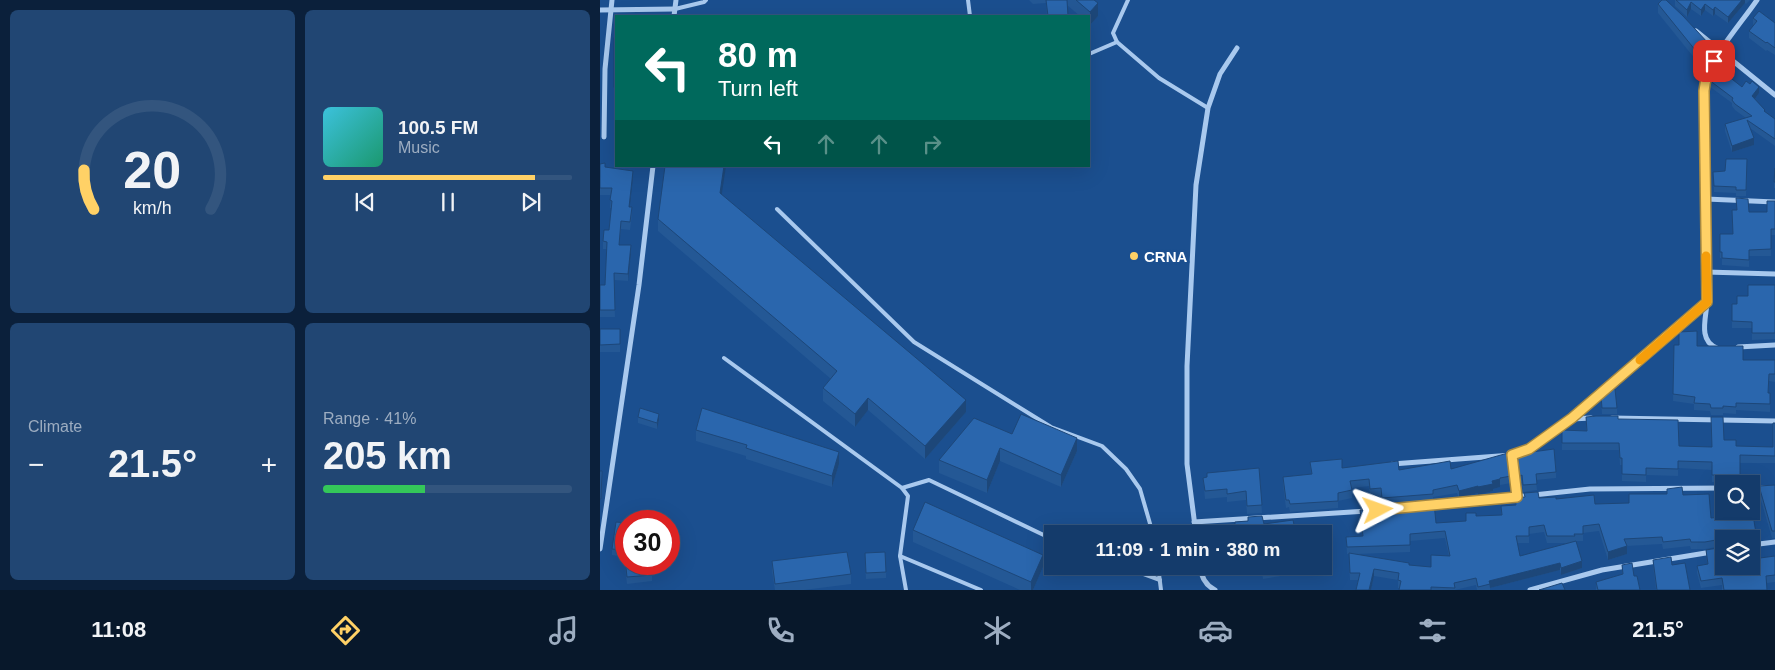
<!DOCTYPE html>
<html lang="en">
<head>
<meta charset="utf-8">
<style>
	:root { --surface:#143b6b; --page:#214673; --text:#f1f3f6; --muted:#9dadc1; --line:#33557e; --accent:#ffd166 }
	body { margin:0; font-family:Helvetica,sans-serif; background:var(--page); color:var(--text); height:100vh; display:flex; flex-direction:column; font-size:19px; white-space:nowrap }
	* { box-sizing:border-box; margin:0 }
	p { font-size:16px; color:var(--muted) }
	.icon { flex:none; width:28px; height:28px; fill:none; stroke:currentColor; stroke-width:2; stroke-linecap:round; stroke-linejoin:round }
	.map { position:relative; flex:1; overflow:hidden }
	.sheet { display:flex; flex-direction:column; gap:10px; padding:10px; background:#0b203b; width:600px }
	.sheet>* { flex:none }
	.hud { position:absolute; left:15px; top:15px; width:475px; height:152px; border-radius:0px; box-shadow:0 5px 20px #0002,0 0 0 1px var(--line); background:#00695c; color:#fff; overflow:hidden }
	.buttons { position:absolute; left:1115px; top:475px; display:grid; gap:10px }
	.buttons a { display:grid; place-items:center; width:45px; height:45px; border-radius:0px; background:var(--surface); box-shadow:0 5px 20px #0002,0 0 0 1px var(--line); font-size:25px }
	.speed { position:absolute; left:15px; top:510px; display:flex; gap:10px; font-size:25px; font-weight:700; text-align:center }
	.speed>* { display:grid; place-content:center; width:65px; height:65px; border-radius:50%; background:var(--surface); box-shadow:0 5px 20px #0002,0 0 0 1px var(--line); line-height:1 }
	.speed .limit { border:8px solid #d22; background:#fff; color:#111 }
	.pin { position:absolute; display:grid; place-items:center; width:42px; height:42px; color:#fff; margin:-21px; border-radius:10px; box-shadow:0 2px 8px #0006 }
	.me { position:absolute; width:55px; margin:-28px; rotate:86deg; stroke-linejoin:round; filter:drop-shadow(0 0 4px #0008) }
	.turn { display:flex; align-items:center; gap:18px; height:105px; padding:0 20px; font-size:22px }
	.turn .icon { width:65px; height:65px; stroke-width:2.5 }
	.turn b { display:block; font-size:35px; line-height:42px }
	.lanes { display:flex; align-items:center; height:48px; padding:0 20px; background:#0003; justify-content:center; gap:25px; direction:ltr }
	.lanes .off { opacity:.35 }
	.big { font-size:38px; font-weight:700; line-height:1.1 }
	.sheet .widget { flex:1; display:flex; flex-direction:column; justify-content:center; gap:8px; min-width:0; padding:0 18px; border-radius:8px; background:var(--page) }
	.sheet .dial { align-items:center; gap:0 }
	.dial svg { height:130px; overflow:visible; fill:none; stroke:var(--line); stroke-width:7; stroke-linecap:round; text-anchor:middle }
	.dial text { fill:var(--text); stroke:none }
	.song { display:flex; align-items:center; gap:15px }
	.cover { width:60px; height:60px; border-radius:8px; background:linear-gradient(135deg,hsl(190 70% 55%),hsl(160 70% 35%)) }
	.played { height:5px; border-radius:2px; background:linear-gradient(90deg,var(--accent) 85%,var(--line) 85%) }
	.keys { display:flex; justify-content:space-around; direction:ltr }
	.heat { display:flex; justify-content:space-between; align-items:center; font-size:28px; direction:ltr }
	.charge { height:8px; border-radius:4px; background:linear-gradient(90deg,#34c759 41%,var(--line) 0) }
	.sheet .tiles { flex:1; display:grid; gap:10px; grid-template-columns:repeat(2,1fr) }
	.trip { position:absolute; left:444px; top:525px; width:288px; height:50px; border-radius:0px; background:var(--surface); box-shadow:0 5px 20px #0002,0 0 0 1px var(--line); font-weight:700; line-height:50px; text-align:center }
	.tabs { display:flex; height:80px; justify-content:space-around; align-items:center; background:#08182b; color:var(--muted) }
	.tabs .icon { width:35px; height:35px }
	.tabs .selected { color:var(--accent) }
	.tabs b { font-size:22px; color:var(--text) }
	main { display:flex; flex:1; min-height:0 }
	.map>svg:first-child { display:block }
</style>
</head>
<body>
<main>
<section class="sheet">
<div class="tiles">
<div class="widget dial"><svg viewBox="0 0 100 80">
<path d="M14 69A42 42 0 1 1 86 69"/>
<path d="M14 69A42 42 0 0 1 8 45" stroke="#ffd166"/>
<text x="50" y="56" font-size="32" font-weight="700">20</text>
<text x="50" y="72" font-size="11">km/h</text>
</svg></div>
<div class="widget">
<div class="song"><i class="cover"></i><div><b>100.5 FM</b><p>Music</p></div></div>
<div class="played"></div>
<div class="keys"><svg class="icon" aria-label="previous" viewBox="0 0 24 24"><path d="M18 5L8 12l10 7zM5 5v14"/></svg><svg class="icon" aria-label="pause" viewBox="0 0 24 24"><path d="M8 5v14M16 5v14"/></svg><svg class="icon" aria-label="next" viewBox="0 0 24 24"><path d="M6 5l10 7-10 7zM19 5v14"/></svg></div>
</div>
<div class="widget"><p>Climate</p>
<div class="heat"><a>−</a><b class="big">21.5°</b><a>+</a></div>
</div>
<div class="widget"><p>Range · 41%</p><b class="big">205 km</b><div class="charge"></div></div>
</div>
</section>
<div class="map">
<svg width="1175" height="590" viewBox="0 0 1175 590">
	<rect width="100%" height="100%" fill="#1b4f8f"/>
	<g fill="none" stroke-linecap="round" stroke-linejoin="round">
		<g stroke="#a9c9ee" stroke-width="4">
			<polyline points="368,0 370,16"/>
			<polyline points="528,0 513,33 517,42 559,78 608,108"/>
			<polyline points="75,9 104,2 106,0"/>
			<polyline points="489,54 517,42"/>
			<polyline points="177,209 314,342 451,427 502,446 526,469 540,489 553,534"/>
			<polyline points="124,358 302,488 308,496 300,556 306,590"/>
			<polyline points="302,488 329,480 452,539"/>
			<polyline points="300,556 381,590"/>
			<polyline points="522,566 560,580"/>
			<polyline points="558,566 561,590"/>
		</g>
		<g stroke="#a9c9ee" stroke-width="5">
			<polyline points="0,10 75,9"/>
			<polyline points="74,16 76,0"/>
			<polyline points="1096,31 1175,95"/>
			<polyline points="4,137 5,69 12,0"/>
			<polyline points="1106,199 1175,202"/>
			<polyline points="1106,272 1175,274"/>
			<path d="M1107,303C1106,318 1098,341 1117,348"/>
			<polyline points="1138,347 1175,345"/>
			<polyline points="1012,418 1175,421"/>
			<polyline points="972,419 991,418"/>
			<polyline points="912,455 917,497"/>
			<path d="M792,464L912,455L929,449L972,419L1107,302L1105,81C1115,52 1139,26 1157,0"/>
			<polyline points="1151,488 1175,488"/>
			<polyline points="828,506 990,489 1124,488"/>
			<polyline points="594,522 767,511"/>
			<polyline points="596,534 587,464 587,366 596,185 608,108 620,74 637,48"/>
			<polyline points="1151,545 1175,542"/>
			<polyline points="0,549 39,285 53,166"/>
			<path d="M600,566C601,577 605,585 615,590"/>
			<polyline points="930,590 1002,570 1124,550"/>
		</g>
	</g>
	<g fill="#245895" fill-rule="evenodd">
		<polygon points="429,0 494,0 498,16 490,25 489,23 489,16 480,16 467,5 468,16 447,16 446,3 433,4"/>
		<polygon points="1075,0 1150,0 1146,4 1145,3 1128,23 1115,14 1113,16 1105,10 1101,16 1091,9 1087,17 1075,6"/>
		<polygon points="1058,4 1109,54 1100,65 1058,13"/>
		<polygon points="1153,18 1175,23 1175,55 1167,50 1166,51 1149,38 1149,31 1153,26"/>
		<rect x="14" y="38" width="2" height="55"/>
		<polygon points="1109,80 1142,87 1159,93 1155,99 1165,113 1175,119 1175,146 1150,128 1154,145 1132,152 1125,131 1125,124 1146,118 1135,110 1132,106 1132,103 1109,86"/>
		<polygon points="1147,159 1146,196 1136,196 1136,193 1114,192 1113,172 1125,171"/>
		<polygon points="0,164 5,167 33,178 29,207 32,214 30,230 21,229 19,245 31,253 28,281 14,280 15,317 0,317 0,285 5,285 7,249 3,249 3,241 9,230 12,208 10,208 11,195 0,195"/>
		<polygon points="1175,168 1175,188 1174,188"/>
		<polygon points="122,195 366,412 325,459 268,410 255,427 223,401 223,388 231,379 58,231 58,219"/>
		<polygon points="1175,201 1175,235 1171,235 1171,256 1149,256 1149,267 1122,265 1122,258 1120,258 1120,234 1133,234 1149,212 1167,212"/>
		<polygon points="1175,285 1175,339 1152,340 1152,328 1132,328 1132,304 1137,304 1148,296"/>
		<rect x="0" y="329" width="20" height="23"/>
		<polygon points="1074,345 1097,346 1143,360 1175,360 1175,382 1169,381 1168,393 1170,393 1170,412 1136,410 1136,414 1123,413 1123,415 1111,415 1110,411 1094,410 1094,404 1073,401"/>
		<polygon points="1004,391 1017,408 1017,414 1002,414 1001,396 1004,396"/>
		<polygon points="38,417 59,420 57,429 38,423"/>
		<polygon points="986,417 1018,419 1079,446 1112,447 1124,440 1136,446 1173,447 1175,423 1175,463 1140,463 1130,482 1112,482 1112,470 1078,468 1078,476 1046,475 1046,482 1022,481 1022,465 1020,465 1019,450 962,450 962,430 986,431"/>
		<polygon points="96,430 239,464 232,487 146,459 146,456 96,441"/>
		<polygon points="412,434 477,451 461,487 400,461 387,493 339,473 339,460"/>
		<polygon points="917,454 956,472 956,478 936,480 937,490 923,492 922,482 920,482"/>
		<polygon points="710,462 742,468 799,470 851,469 911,476 911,483 900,485 900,487 893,489 893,491 878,495 878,493 859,498 857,493 833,497 833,502 782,506 781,496 770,497 769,486 752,488 752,498 738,501 738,508 690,512 689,507 686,508 683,485 683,477 711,474"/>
		<polygon points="659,468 662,513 647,514 646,500 627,502 627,497 605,499 603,478 607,477 607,473"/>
		<polygon points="1175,485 1175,538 1172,538 1159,493 1159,486"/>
		<path d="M1067,489L1083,495L1111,518L1131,516L1156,540L1152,541L1160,558L1175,556V582L1167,583V590H1122V585L1101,588L1097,573V566L1107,564L1106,550L1151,566V539H1147V538L1124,539V542H1116V547L1105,549H1091L1090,546L1063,549L1062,544L1027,546V554L1008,560L999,531L983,533V541H975L982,568L961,575L960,570L890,588V590H877L876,585L855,590H799L800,588H798V580L774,576L771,590H756L758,580H750L749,554H747L746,537L762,536L760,510L836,523L866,521L876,516L901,515V506L915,505V498L956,499L995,504L1029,503L1067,494ZM944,532L947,543H967L920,556L917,543H929V534ZM845,538L849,556L831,567L809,565L757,554L810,552V541Z"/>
		<polygon points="26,523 26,564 52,575 52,581 27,584 24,557 12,555 12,549"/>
		<polygon points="313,530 443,567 433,590 420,590 313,542"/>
		<polygon points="265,559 286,572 286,578 266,579"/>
		<polygon points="1053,560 1072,565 1090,590 1056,590 1053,566"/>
		<polygon points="172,561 251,574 251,584 204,590 175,590 172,571"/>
		<polygon points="1022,565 1034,576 1040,590 996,590 996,582 1022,574"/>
		<polygon points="661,566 681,566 681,576 663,579"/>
	</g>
	<g fill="#1d4779">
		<polygon points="1142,0 1145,0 1145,3 1128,23 1128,17"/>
		<polygon points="1091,2 1091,9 1087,17 1087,10"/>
		<polygon points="498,3 498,16 490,25 490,12"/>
		<polygon points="1105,4 1105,10 1101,16 1101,10"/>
		<polygon points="1115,7 1115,14 1113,16 1113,10"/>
		<polygon points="1109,44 1109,54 1100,65 1100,56"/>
		<polygon points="1159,87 1159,93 1152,103 1152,96"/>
		<polygon points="1154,138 1154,145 1132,152 1132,146"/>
		<polygon points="124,166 126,166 120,206 120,193"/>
		<polygon points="33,171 33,178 29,214 29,207"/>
		<polygon points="31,245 31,253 28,281 28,274"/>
		<polygon points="268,398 268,410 255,427 255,414"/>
		<polygon points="366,400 366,412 325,459 325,446"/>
		<polygon points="59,414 59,420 57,429 57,423"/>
		<polygon points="477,438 477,451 461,487 461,475"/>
		<polygon points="400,448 400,461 387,493 387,480"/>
		<polygon points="239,452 239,464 232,487 232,476"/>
		<polygon points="900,479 900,487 893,489 893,491 878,495 878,487 892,481"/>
		<polygon points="878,486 878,493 859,498 859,491"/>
		<polygon points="1156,533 1156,540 1151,541 1151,539 1148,539 1148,535"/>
		<polygon points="1027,546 1027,554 1008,560 1008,552"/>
		<polygon points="443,555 443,567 433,590 431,590 431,582"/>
		<polygon points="982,561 982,568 961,575 961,568"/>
		<polygon points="960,563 960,570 890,588 889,581"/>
		<polygon points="774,569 774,576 771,590 769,590"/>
	</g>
	<g fill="#2a66ad" stroke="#1d4779">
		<polygon points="446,0 467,0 468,16 448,16"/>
		<polygon points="476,0 494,0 498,3 490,12"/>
		<polygon points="1062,0 1066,0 1083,16 1109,44 1100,56 1058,4"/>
		<polygon points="1076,0 1142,0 1128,17 1115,7 1113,10 1105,4 1101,10 1091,2 1087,10"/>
		<polygon points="1159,11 1175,23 1175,48 1167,42 1166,43 1149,31 1157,21 1153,18"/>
		<rect x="14" y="38" width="2" height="49"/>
		<polygon points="1118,68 1142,87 1146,81 1150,84 1152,81 1159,87 1152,96 1165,110 1164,111 1175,119 1175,139 1147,120 1154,138 1132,146 1125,124 1152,116 1135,104 1132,100 1133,98 1109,80"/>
		<polygon points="1126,159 1147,159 1146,190 1136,190 1136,187 1114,186 1113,172 1125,171"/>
		<polygon points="5,163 5,167 33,171 29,207 32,207 30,222 21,221 19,245 31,245 28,274 14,273 15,310 0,310 0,285 5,285 7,242 3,241 4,230 9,230 12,201 10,200 12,188 0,188 0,164"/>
		<polygon points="65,166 124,166 120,193 366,400 325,446 268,398 255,414 223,388 237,371 58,219"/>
		<polygon points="1175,168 1175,182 1174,182"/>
		<polygon points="1136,198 1148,199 1149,212 1167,212 1167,201 1175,201 1175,229 1171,229 1171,249 1149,250 1149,260 1122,258 1122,252 1120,252 1120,234 1133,234 1132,210 1137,210"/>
		<polygon points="1148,285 1175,285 1175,333 1152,333 1152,322 1132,321 1132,304 1137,304 1137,296 1148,296"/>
		<polygon points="0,329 20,329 20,344 0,345"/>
		<polygon points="1097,331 1097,346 1143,346 1143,360 1175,360 1175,374 1169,374 1168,393 1170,393 1170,404 1136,403 1136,407 1123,406 1123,408 1111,408 1110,404 1094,403 1095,397 1073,394 1074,345 1079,345 1079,332"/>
		<polygon points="1015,389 1017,408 1002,408 1001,396 1004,396 1004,391"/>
		<polygon points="40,408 59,414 57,423 38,417"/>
		<polygon points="102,408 239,452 232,476 146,448 147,445 96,430"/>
		<polygon points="421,414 477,438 461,475 400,448 387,480 339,460 374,418 412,434"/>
		<polygon points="996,416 1018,416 1018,419 1078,420 1079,446 1112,447 1111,417 1123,417 1124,440 1136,440 1136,446 1173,447 1173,423 1175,423 1175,456 1140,455 1140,484 1131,484 1130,475 1112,475 1112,462 1078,461 1078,469 1046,468 1046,475 1022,474 1022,458 1020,458 1019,443 962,443 962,430 987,431 986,417"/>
		<polygon points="954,449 956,472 936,474 937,484 923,485 922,475 920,476 917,454"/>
		<polygon points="908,453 911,476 900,478 900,479 892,481 893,484 878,487 878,486 859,491 857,485 833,490 833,494 782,498 781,488 770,489 769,479 750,481 752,490 738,493 738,501 690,504 689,500 686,500 683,477 712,474 710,462 742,459 742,468 798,461 799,470 850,461 851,469"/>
		<polygon points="659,468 662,505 647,506 646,491 627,494 627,489 605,491 603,478 607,477 607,473"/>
		<polygon points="0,471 2,471 1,499 0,499"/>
		<polygon points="1175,485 1175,531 1172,531 1159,486"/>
		<polygon points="1082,487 1083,495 1109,494 1111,518 1131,516 1131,511 1151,511 1151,503 1156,533 1148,535 1147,531 1127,532 1127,534 1116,535 1116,540 1105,542 1091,542 1090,539 1063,542 1062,537 1024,539 1027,546 1008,552 999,524 983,526 983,534 974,534 975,536 947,536 944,525 929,527 929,536 916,536 920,556 976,541 982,561 961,568 960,563 889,581 890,584 878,587 876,578 854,583 855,588 831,587 831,590 799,590 801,581 798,580 799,573 774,569 769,590 756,590 760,573 750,573 749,553 809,563 809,565 831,567 831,555 850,556 845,531 810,534 810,545 747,547 746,537 763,536 760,510 834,503 836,523 866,521 866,513 876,513 876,516 902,515 901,506 916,505 915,498 925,497 924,493 938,492 939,498 956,497 956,499 994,495 995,504 1029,503 1029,494 1067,494 1067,489"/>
		<polygon points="325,502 443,555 431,582 313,530"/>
		<polygon points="662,516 664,524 693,520 696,534 622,534 621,526 635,525 635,522 648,521 648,517"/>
		<polygon points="16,522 26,523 26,564 51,564 52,575 27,577 24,550 12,549"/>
		<polygon points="1151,541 1157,541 1160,558 1175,556 1175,575 1166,576 1167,590 1124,590 1122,578 1101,581 1097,566 1108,564 1106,550 1118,548 1118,554 1124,553 1124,566 1151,566"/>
		<polygon points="247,552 251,574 175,584 172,561"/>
		<polygon points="285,552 286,572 266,573 265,553"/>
		<polygon points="1071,557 1072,565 1085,563 1090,590 1057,590 1053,560"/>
		<polygon points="1032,563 1034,576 1037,576 1040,590 998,590 996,582 1023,574 1022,565"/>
		<polygon points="662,566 681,566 681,570 663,572"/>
		<polygon points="962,583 965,590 939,590"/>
	</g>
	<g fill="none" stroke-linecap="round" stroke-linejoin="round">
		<defs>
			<path id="route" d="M778,510L917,497L912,455L929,449L972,418L1107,302L1104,91C1105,79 1108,71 1114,61"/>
		</defs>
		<use href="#route" stroke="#a68842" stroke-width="12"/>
		<use href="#route" stroke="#ffd166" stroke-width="9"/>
		<polyline stroke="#f59e0b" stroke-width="9" points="1040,360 1107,302 1106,256"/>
	</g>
	<circle fill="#ffd166" stroke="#1b4f8f" stroke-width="2" cx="534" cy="256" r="5"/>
	<g text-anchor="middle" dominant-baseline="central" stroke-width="5" stroke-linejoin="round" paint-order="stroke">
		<g font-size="15" font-weight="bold" fill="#fff" stroke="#1b4f8f" text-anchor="start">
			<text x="544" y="256">CRNA</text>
		</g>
	</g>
</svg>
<div class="buttons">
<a><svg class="icon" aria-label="search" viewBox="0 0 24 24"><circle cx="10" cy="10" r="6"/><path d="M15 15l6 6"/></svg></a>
<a><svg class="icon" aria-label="layers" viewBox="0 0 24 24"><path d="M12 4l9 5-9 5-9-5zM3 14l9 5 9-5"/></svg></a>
</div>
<div class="speed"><div class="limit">30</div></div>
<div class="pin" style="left:1114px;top:61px;background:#d93025"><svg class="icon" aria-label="arrive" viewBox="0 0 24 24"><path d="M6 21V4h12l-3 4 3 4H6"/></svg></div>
<svg class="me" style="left:778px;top:510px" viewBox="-20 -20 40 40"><path d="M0-17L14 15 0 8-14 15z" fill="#ffd166" stroke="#fff" stroke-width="4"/></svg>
<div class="trip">11:09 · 1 min · 380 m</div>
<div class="hud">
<div class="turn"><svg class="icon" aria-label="left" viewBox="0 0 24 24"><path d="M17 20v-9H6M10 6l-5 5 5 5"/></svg><div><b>80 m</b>Turn left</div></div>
<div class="lanes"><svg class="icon" aria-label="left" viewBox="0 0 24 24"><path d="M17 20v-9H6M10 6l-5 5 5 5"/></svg><svg class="icon off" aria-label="ahead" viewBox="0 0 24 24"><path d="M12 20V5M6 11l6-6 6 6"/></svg><svg class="icon off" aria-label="ahead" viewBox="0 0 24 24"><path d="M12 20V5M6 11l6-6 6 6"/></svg><svg class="icon off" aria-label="right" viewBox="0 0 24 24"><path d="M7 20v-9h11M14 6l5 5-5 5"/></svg></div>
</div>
</div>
</main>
<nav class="tabs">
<b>11:08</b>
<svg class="icon selected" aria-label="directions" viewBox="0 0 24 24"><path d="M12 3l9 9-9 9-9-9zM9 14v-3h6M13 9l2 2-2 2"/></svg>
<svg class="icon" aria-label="music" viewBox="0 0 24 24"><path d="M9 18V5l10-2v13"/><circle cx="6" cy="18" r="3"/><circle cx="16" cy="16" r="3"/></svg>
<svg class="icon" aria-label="phone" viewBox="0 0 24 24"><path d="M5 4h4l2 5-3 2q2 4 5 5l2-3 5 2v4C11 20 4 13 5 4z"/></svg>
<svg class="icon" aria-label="climate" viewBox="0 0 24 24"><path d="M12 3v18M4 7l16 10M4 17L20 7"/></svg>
<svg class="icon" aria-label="car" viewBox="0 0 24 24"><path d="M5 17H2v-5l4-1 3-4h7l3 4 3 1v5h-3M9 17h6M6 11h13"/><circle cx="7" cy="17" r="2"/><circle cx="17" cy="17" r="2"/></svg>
<svg class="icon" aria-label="filters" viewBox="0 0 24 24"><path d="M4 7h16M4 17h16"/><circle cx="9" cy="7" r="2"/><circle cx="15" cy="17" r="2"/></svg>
<b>21.5°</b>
</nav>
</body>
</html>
